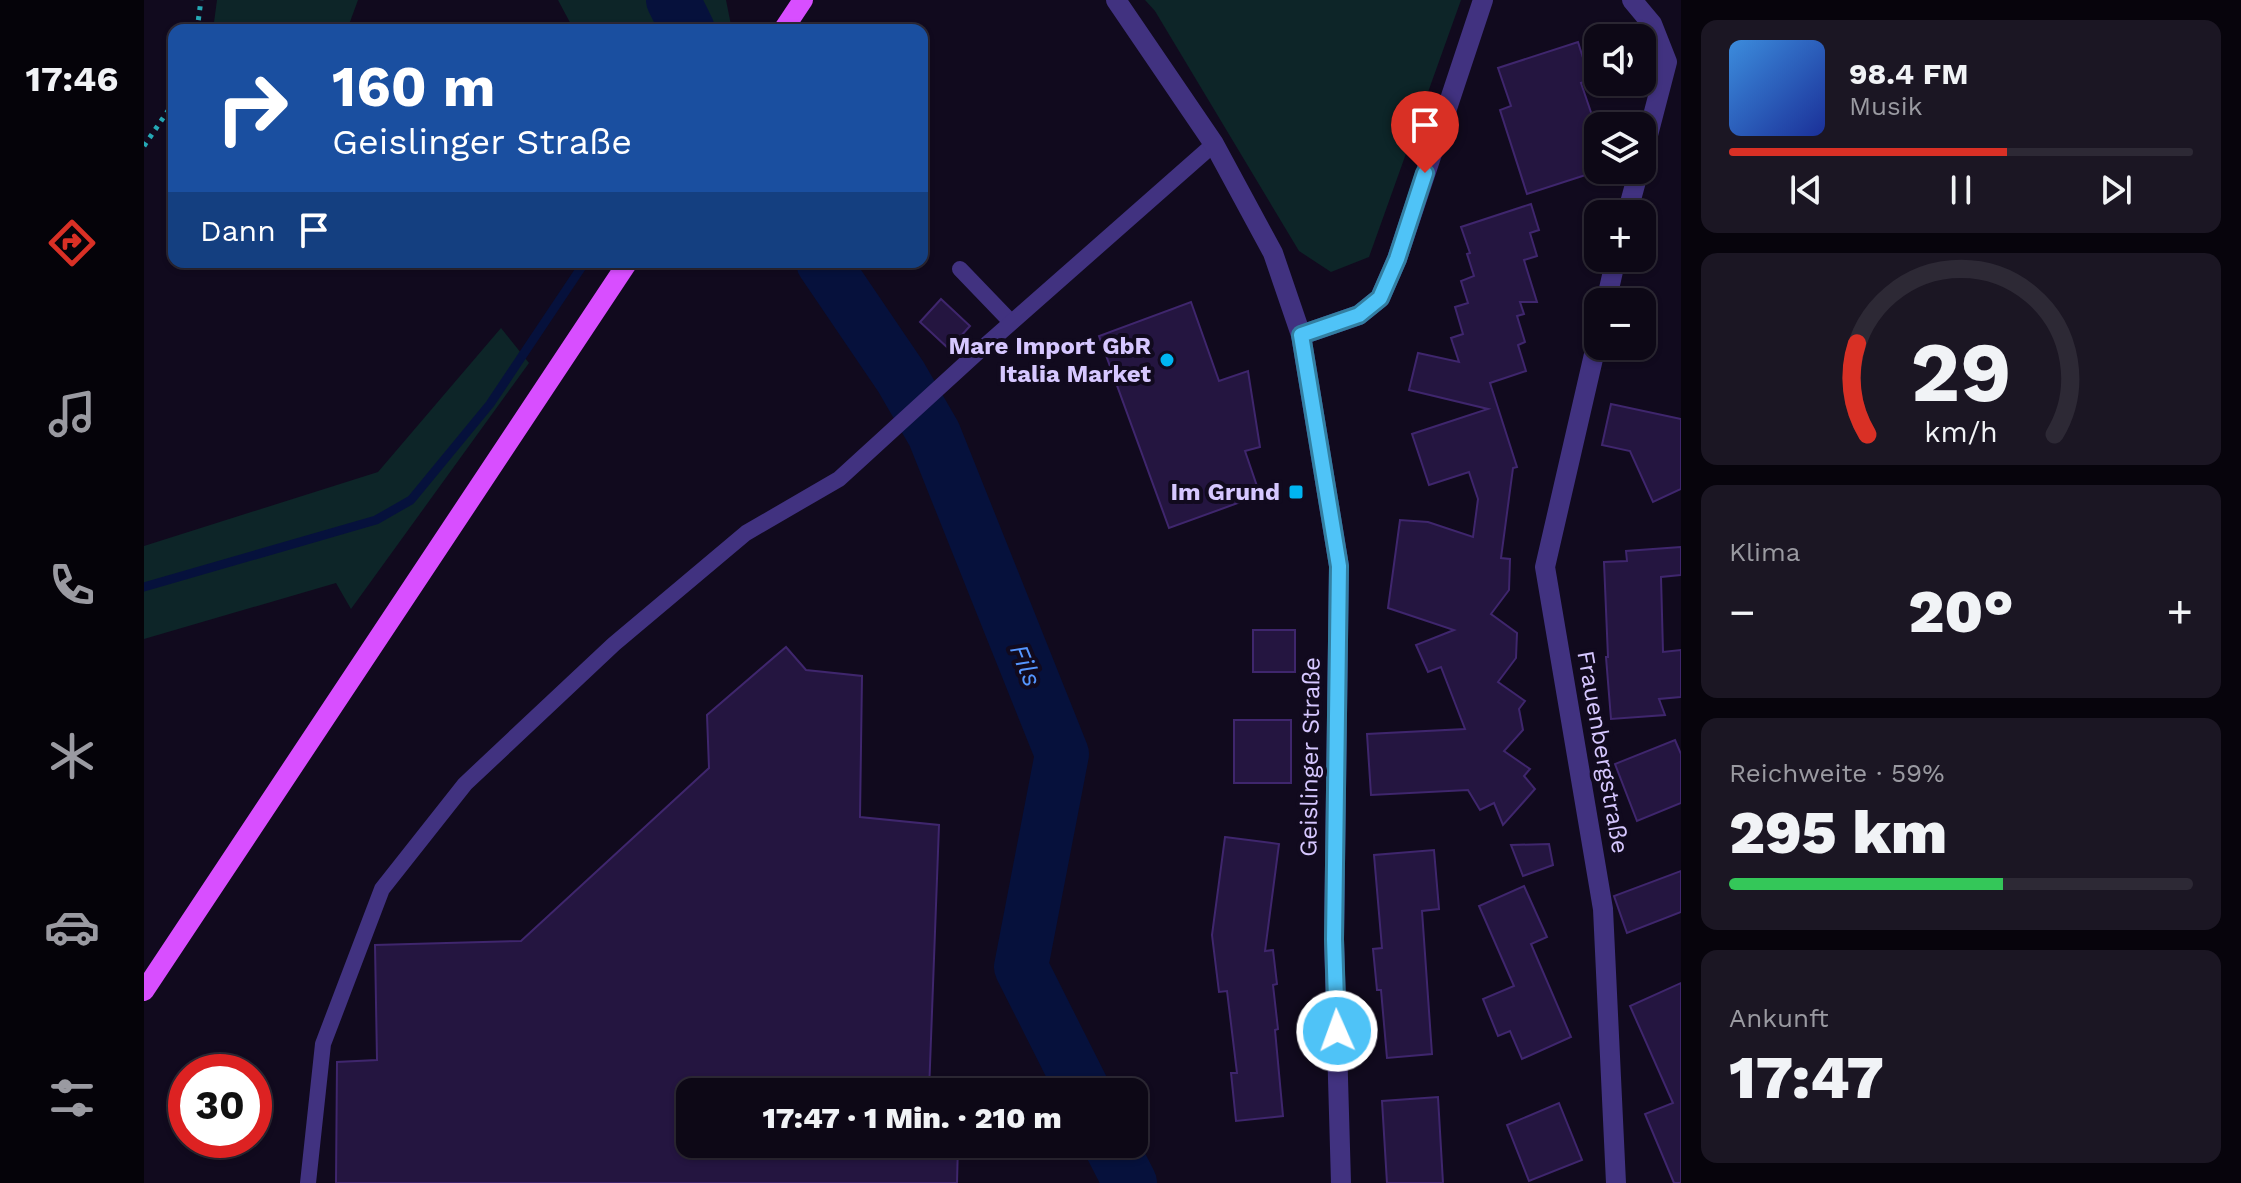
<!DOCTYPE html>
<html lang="de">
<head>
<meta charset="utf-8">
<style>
	:root { --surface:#0d0816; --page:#1b1623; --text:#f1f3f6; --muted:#9a9aa1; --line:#2d2935; --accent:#d93025 }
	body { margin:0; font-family:"Work Sans",sans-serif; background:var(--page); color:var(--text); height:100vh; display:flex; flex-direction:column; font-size:30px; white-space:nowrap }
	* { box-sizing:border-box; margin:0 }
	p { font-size:26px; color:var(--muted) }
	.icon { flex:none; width:44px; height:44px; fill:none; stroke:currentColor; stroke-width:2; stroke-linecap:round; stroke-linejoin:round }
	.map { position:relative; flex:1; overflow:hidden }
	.drawer { display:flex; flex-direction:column; gap:20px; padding:20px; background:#07040c; width:560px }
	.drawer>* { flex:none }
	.hud { position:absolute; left:24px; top:24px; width:760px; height:244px; border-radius:16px; box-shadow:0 2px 6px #0004,0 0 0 2px var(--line); background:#1a4fa0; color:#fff; overflow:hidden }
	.fabs { position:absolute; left:1440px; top:24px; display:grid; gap:16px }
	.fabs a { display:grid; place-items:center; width:72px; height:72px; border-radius:16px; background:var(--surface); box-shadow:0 2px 6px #0004,0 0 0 2px var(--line); font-size:40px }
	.speed { position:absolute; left:24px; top:1054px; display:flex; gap:16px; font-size:40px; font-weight:700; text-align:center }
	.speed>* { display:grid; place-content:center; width:104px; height:104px; border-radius:50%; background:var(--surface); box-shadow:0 2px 6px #0004,0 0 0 2px var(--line); line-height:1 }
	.speed .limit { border:12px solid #d22; background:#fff; color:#111 }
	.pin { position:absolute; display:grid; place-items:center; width:68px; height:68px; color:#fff; margin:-82px -34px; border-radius:50% 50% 50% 0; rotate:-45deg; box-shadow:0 0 8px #0007 }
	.pin .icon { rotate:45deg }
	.me { position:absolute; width:88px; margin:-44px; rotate:358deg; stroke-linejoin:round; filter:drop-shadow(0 0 6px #0008) }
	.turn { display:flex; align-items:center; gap:28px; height:168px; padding:0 32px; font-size:36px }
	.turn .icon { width:104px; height:104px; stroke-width:2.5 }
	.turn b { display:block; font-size:56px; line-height:68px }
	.then { display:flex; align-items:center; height:76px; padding:0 32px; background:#0003; gap:16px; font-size:30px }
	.big { font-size:60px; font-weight:800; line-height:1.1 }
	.drawer .tile { flex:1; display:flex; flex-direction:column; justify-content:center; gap:12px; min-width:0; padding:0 28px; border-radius:16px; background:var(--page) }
	.drawer .dial { align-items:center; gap:0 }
	.dial svg { height:208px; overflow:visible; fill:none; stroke:var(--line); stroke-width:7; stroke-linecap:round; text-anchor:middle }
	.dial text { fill:var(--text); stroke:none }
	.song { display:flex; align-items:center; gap:24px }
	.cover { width:96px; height:96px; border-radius:12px; background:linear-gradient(135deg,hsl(210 70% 55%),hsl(230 70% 35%)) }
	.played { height:8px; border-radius:4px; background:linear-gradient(90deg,var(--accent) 60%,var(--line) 60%) }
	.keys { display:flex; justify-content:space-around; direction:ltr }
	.heat { display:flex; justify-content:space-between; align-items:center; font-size:44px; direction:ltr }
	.charge { height:12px; border-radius:6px; background:linear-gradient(90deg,#34c759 59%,var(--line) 0) }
	.trip { position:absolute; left:532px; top:1078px; width:472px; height:80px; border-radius:16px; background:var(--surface); box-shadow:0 2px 6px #0004,0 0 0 2px var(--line); font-weight:800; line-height:80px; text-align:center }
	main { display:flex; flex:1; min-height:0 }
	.tabs { display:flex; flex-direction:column; width:144px; justify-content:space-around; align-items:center; background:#050309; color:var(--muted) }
	.tabs .icon { width:56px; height:56px }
	.tabs .selected { color:var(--accent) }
	.tabs b { font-size:36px; color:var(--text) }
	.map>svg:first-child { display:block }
</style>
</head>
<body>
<main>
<nav class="tabs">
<b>17:46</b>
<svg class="icon selected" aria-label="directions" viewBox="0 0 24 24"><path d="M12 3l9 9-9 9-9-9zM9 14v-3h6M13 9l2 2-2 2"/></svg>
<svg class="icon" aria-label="music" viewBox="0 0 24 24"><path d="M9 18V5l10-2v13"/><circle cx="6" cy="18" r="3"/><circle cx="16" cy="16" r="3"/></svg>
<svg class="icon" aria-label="phone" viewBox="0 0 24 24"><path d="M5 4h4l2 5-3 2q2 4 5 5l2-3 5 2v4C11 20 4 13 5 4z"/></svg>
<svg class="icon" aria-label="climate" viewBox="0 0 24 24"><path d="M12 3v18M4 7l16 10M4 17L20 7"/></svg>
<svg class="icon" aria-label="car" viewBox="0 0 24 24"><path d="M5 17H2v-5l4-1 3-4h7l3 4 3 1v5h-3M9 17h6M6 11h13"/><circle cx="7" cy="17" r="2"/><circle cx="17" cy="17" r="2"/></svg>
<svg class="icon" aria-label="filters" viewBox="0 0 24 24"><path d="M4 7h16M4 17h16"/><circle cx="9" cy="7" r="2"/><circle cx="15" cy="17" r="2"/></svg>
</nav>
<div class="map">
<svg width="1537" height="1183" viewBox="0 0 1537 1183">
	<rect width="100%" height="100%" fill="#110a1e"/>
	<g fill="#0d2528">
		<polygon points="73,0 214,0 203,30 69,30"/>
		<polygon points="414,0 582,0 588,30 430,30"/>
		<polygon points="1001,0 1317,0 1225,257 1187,272 1155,251 1011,11"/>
		<polygon points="357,328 385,363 207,609 192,583 0,639 0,546 234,472"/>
	</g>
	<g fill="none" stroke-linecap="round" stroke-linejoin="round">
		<polyline stroke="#06113c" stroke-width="9" points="0,587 232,520 267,500 346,404 441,262"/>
		<g stroke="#06113c" stroke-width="54">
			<polyline points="529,0 544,30"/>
			<polyline points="679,262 757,377 790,434 918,754 877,967 940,1092"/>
			<polyline points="966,1144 986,1183"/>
		</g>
	</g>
	<g fill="#241540" stroke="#3f266d" stroke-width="2">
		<polygon points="1434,42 1446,80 1437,83 1454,133 1454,171 1383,194 1356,110 1367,106 1354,68"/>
		<polygon points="1387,204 1395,230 1386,233 1393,256 1380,260 1393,302 1376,302 1380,314 1373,316 1381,342 1374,345 1382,371 1346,383 1373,467 1369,468 1357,558 1366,559 1365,590 1347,614 1373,633 1372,658 1354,682 1381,701 1375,709 1379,730 1360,751 1386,769 1380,776 1391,789 1359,825 1350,803 1336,810 1324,790 1227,795 1223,734 1321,729 1297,667 1284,672 1272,645 1310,630 1244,608 1256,520 1284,522 1329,537 1334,499 1325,472 1285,485 1268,434 1344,409 1265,390 1274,353 1315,362 1307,338 1319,334 1311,307 1324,303 1317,281 1330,276 1323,254 1326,253 1317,227"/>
		<polygon points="797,299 826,326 805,349 776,322"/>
		<polygon points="1047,302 1075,381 1104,371 1116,447 1101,451 1116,495 1025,528 955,336"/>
		<polygon points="1467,404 1537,419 1537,489 1509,502 1486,451 1458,445"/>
		<polygon points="1537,547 1537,575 1517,577 1519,652 1537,650 1537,697 1515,699 1521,715 1467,719 1462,657 1464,657 1460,562 1483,561 1482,551"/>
		<rect x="1109" y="630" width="42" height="42"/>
		<polygon points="642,647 662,670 718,676 716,817 795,825 785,1092 546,1092 546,1144 814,1144 813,1183 192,1183 193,1062 233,1060 231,945 377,941 565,768 563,715"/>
		<rect x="1090" y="720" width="57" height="63"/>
		<polygon points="1531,740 1537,754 1537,803 1493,821 1471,764"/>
		<polygon points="1081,837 1135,844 1121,951 1129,950 1133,984 1129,985 1134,1029 1131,1030 1139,1116 1092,1121 1087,1073 1093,1073 1083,991 1075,992 1068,935"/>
		<polygon points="1405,844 1409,865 1379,876 1367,845"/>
		<polygon points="1290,850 1295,909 1278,911 1288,1054 1243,1058 1237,990 1233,990 1229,949 1238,948 1230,855"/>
		<polygon points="1537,871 1537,912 1483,933 1470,896"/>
		<polygon points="1380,886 1403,937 1387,944 1427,1037 1378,1059 1366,1031 1354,1036 1339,999 1370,986 1335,906"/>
		<polygon points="1537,983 1537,1183 1530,1183 1501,1114 1529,1103 1486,1006"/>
		<polygon points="1294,1097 1299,1183 1243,1183 1238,1101"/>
		<polygon points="1415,1103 1438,1160 1385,1181 1363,1125"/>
	</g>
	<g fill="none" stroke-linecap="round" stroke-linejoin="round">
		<g stroke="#25a8b5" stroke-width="5" stroke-dasharray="4 6" stroke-linecap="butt">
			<polyline points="53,30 57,0"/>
			<polyline points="0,146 30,102"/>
		</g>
		<g stroke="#413280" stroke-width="16">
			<polyline points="816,269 867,322"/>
			<polyline points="164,1183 179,1044 238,889 321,784 470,644 602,533 695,479 834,352 1070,144"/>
		</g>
		<g stroke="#413280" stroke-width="20">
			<polyline points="972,0 1070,144 1129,253 1157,335 1195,566 1190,939 1197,1183"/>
			<polyline points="1488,0 1508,24 1523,62 1498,158"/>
			<polyline points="1483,214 1495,170"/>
			<polyline points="1462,302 1472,258"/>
			<polyline points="1157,335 1215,315 1236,298 1253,259 1339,0"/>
			<polyline points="1454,337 1401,567 1459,909 1472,1183"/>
		</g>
		<g stroke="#d84eff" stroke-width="20">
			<polyline points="639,30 659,0"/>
			<polyline points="0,991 484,262"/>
		</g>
	</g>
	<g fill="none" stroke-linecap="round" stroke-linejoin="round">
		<defs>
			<polyline id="route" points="1193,1031 1190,939 1195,566 1157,335 1215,315 1236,298 1253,259 1281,173"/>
		</defs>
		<use href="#route" stroke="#337fa1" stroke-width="20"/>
		<use href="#route" stroke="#4fc3f7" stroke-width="14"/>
	</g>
	<g fill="#00b5f2" stroke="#110a1e" stroke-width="3">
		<circle cx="1023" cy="360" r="8"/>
		<rect x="1144" y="484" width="16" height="16" rx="4"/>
	</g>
	<g text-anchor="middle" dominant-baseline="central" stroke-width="8" stroke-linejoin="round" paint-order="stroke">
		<g font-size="24" font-weight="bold" fill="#d6c7ff" stroke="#110a1e" text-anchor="end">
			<text x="1007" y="346">Mare Import GbR<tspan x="1007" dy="28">Italia Market</tspan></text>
			<text x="1136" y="492">Im Grund</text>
		</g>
		<g font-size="24" fill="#d6c7ff" stroke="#110a1e">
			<text transform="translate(1459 752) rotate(80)">Frauenbergstraße</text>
			<text transform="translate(1166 757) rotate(-89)">Geislinger Straße</text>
		</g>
		<g font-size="26" font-style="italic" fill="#5596ff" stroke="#110a1e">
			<text transform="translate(882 665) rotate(68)">Fils</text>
		</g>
	</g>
</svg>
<div class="fabs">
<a><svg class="icon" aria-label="sound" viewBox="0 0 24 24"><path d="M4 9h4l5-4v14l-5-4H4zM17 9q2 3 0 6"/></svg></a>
<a><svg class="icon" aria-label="layers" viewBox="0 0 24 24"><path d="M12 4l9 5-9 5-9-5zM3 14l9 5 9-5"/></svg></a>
<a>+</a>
<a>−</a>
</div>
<div class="speed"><div class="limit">30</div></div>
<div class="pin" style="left:1281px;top:173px;background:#d93025"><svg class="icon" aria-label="arrive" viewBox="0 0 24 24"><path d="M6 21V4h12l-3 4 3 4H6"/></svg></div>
<svg class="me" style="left:1193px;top:1031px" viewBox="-20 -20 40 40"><circle r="17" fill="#4fc3f7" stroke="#fff" stroke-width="3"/><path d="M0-11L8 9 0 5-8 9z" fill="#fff"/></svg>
<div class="trip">17:47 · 1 Min. · 210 m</div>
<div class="hud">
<div class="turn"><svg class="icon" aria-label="right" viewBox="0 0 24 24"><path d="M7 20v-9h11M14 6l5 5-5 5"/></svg><div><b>160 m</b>Geislinger Straße</div></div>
<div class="then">Dann<svg class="icon" aria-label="arrive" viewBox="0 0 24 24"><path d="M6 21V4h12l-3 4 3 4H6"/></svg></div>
</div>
</div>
<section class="drawer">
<div class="tile">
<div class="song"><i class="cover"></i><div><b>98.4 FM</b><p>Musik</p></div></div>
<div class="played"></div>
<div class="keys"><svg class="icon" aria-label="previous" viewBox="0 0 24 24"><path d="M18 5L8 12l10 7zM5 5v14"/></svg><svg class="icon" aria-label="pause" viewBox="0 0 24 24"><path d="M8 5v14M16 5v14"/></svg><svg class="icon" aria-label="next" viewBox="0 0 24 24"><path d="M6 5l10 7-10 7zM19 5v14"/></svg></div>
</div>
<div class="tile dial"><svg viewBox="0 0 100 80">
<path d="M14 69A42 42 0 1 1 86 69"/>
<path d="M14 69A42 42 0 0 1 10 34" stroke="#d93025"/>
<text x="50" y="56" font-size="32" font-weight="700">29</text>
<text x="50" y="72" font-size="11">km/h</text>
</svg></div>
<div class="tile"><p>Klima</p>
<div class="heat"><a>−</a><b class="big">20°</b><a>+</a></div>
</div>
<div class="tile"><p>Reichweite · 59%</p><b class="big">295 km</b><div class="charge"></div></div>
<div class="tile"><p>Ankunft</p><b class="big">17:47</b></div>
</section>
</main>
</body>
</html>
